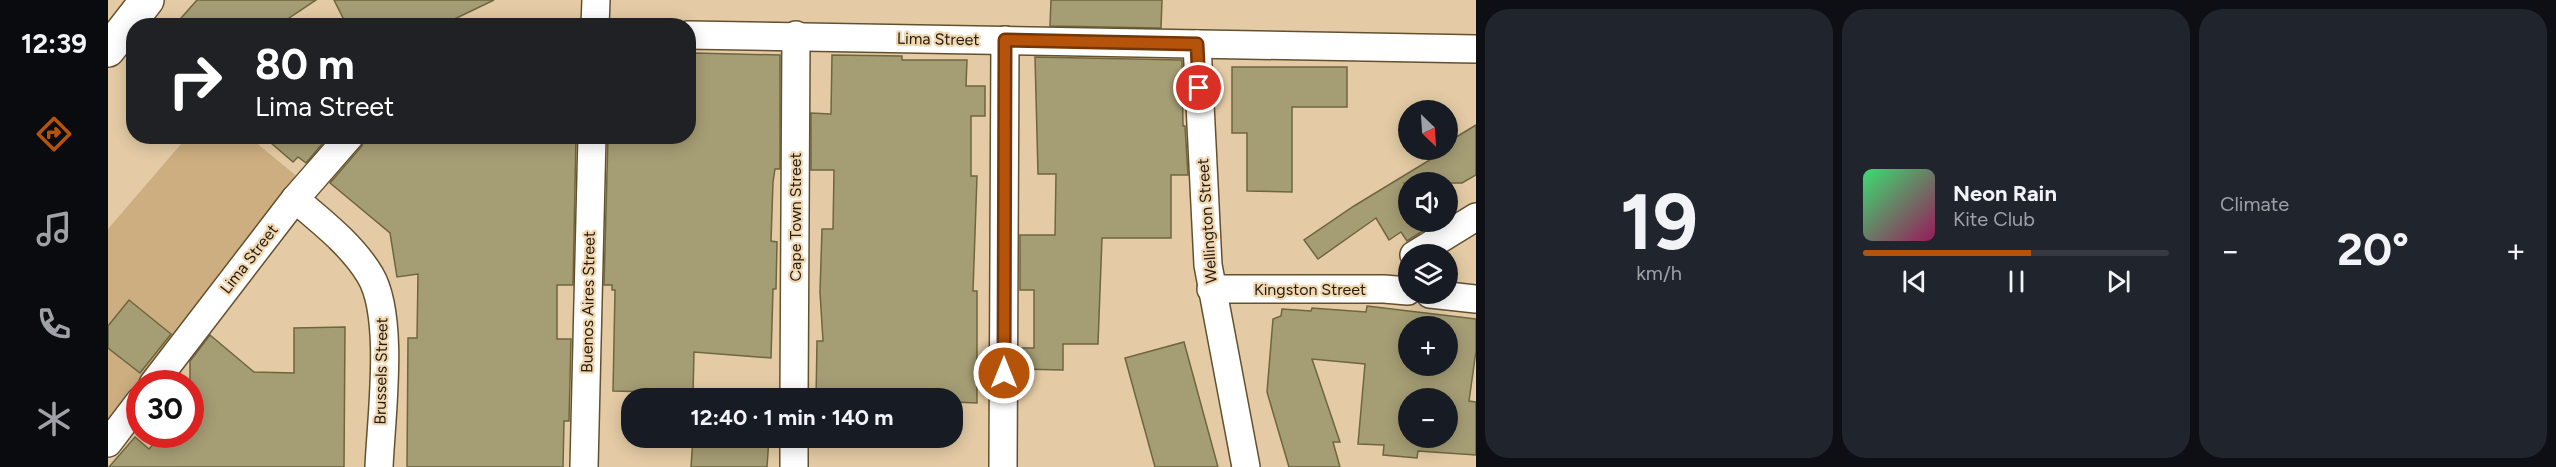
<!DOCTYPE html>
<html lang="en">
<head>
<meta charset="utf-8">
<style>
	:root { --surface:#171b24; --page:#20242c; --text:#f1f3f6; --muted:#9ea1a6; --line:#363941; --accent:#b45309 }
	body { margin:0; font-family:Figtree,sans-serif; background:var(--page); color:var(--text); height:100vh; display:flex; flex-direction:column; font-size:22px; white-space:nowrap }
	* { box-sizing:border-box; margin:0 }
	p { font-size:20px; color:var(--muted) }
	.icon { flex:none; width:33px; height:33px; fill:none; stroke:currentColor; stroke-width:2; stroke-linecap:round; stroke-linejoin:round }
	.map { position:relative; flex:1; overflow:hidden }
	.sheet { display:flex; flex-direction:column; gap:9px; padding:9px; background:#0d0f14; width:1080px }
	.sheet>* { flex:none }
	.hud { position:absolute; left:18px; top:18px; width:570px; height:126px; border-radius:24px; box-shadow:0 3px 15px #0003; background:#202124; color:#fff; overflow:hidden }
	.needle { width:39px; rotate:155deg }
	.buttons { position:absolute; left:1290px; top:100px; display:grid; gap:12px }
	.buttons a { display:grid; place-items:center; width:60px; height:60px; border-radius:50%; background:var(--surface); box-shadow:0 3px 15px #0003; font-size:30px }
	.speed { position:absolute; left:18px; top:370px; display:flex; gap:12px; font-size:30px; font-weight:700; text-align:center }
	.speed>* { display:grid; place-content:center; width:78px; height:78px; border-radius:50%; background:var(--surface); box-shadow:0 3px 15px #0003; line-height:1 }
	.speed .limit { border:9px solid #d22; background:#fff; color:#111 }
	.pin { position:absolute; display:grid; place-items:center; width:51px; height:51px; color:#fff; margin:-26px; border:3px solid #fff; border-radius:50%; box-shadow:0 2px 6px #0007 }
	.me { position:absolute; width:66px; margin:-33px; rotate:0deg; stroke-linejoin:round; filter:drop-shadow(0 0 4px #0008) }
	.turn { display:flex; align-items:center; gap:21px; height:126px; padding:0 30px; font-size:27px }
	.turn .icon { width:78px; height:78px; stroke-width:2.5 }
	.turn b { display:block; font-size:42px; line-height:51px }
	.big { font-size:45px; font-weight:700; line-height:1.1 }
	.sheet .tile { flex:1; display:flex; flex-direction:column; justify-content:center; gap:9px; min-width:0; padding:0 21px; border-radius:24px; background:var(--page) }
	.sheet .dial { align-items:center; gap:0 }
	.dial b { font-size:78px; line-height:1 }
	.song { display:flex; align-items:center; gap:18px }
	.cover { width:72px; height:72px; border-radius:9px; background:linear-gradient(135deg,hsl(140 70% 55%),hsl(330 70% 35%)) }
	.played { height:6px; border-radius:3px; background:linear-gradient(90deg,var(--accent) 55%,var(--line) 55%) }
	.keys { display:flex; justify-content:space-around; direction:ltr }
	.heat { display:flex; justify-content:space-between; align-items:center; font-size:33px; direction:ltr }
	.sheet .tiles { flex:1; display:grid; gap:9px; grid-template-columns:repeat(3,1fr) }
	.trip { position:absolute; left:513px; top:388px; width:342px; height:60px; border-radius:24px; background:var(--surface); box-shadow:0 3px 15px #0003; font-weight:700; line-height:60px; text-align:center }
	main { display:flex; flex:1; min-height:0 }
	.dock { display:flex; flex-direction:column; width:108px; justify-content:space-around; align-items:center; background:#090b0e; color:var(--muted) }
	.dock .icon { width:42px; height:42px }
	.dock .on { color:var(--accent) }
	.dock b { font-size:27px; color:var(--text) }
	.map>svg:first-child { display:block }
</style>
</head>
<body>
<main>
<nav class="dock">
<b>12:39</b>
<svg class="icon on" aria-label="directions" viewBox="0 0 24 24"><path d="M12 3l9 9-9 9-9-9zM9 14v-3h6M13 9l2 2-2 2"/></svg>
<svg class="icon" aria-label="music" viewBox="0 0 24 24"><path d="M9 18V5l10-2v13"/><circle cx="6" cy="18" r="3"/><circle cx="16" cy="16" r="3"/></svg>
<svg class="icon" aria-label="phone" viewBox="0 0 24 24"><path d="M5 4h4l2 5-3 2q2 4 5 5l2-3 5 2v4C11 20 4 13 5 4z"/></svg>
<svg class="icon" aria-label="climate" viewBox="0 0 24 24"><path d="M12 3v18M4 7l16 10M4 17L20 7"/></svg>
</nav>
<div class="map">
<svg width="1368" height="467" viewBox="0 0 1368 467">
	<rect width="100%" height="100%" fill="#e4cba5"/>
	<polygon fill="#ccae80" points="79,137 141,137 191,178 0,422 0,229"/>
	<g fill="#a59d74" stroke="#6e663f" stroke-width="1.5" fill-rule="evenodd">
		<polygon points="89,0 208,0 169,26 66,26"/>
		<polygon points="226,0 386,0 332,26 239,26"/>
		<polygon points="943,0 1054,0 1053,28 942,26"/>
		<polygon points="586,53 672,55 672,169 667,169 665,182 663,241 669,242 668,289 665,289 663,358 586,352 585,393 505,391 507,290 504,290 504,285 496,285 500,136 580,136 580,57 586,57"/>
		<polygon points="724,55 794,56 794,60 859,60 858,86 877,86 877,116 863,116 863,176 869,176 865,291 869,291 869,403 844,402 844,399 708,399 709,341 715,341 712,292 714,229 725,229 726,170 703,170 703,113 723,114"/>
		<polygon points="927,57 1074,60 1075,126 1077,126 1080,175 1063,175 1063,238 994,238 990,344 955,344 955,370 911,369 911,348 926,348 926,290 912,290 912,235 947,235 948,174 930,174"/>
		<polygon points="1124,67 1239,67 1239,107 1184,107 1184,192 1139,191 1139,133 1124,133"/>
		<polygon points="1368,125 1368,175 1354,183 1296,183 1300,190 1300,222 1322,222 1324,225 1299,241 1293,232 1281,240 1268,218 1210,259 1196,240 1246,206 1330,155 1328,150 1340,150 1340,142"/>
		<polygon points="155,136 221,136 198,163 190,157 185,162"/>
		<polygon points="257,136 468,136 465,285 449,285 449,339 463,339 461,421 456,421 455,467 299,467 300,338 309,338 310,274 289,277 282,233 222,183 254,146"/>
		<polygon points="21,300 63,334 32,373 0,348 0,326"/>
		<path d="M1259,306L1368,319V351L1361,401L1368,402V455L1310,451L1309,458L1275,455L1276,445L1250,444L1257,364L1204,359L1232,442H1225L1232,467H1181L1159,392L1165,319L1173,316L1174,309L1203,311L1204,308L1258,312ZM1300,327H1340V366H1300ZM1300,399H1340V438H1300Z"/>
		<polygon points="237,327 236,467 1,467 27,437 41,449 54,435 82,435 82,361 102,335 146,372 186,373 186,328"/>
		<polygon points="1076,342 1110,467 1047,467 1017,358"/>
		<polygon points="585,438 661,438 659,467 583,467"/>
	</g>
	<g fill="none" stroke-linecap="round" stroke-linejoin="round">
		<defs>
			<g id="minor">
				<polyline points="487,26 488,0"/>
				<polyline points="580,35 1368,49"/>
				<polyline points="1089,44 1100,265 1138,467"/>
				<path d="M187,199C214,222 244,245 262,275C287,316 273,418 271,467"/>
				<polyline points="1306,255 1368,217"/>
				<polyline points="1103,289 1276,289 1300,291"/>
				<polyline points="1322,294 1368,299"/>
				<polyline points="45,384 187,199 242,136"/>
				<polyline points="686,399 688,35"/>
				<polyline points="0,443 32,401"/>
				<polyline points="476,467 484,136"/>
				<polyline points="686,467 686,438"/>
				<polyline points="895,467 897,40"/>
			</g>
			<polyline id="tertiary" points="0,50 39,0"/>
		</defs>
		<use href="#minor" stroke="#65502e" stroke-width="30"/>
		<use href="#tertiary" stroke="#65502e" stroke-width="36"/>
		<use href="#minor" stroke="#fff" stroke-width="27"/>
		<use href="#tertiary" stroke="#fff" stroke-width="33"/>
	</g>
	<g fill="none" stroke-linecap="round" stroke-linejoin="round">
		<defs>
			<polyline id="route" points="896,373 897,40 1089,44 1091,88"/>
		</defs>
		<use href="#route" stroke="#753606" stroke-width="15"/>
		<use href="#route" stroke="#b45309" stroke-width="10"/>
	</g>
	<g text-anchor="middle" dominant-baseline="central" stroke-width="4.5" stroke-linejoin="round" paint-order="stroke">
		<g font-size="16" fill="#251c0e" stroke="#f1d8b2">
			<text transform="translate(830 39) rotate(1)">Lima Street</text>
			<text transform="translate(687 217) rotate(-90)">Cape Town Street</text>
			<text transform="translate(1099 221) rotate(-94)">Wellington Street</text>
			<text transform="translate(141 259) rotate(-52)">Lima Street</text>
			<text x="1202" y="289">Kingston Street</text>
			<text transform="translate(480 302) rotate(-89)">Buenos Aires Street</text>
			<text transform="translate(273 371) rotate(-89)">Brussels Street</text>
		</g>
	</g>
</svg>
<div class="buttons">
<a><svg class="needle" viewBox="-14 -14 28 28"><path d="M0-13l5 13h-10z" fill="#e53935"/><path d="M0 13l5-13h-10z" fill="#9ea1a6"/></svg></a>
<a><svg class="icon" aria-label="sound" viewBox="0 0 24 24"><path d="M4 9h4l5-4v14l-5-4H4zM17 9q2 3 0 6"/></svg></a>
<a><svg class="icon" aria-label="layers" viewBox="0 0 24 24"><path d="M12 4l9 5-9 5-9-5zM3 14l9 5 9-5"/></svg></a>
<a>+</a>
<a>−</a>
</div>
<div class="speed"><div class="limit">30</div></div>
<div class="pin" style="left:1091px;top:88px;background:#d93025"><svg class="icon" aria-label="arrive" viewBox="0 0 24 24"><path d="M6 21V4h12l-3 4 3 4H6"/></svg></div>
<svg class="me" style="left:896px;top:373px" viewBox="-20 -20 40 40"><circle r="17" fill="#b45309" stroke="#fff" stroke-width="3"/><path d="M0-11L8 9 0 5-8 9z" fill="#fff"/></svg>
<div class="trip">12:40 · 1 min · 140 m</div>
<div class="hud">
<div class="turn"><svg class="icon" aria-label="right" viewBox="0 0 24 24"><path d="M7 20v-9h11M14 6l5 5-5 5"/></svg><div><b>80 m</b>Lima Street</div></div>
</div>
</div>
<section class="sheet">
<div class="tiles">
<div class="tile dial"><b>19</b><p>km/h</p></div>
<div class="tile">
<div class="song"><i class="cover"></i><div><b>Neon Rain</b><p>Kite Club</p></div></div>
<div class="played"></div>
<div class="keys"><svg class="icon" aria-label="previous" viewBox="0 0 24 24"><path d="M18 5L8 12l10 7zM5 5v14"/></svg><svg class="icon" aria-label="pause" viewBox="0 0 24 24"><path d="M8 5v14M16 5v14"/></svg><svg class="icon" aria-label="next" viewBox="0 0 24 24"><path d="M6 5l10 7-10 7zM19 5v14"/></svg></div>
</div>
<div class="tile"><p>Climate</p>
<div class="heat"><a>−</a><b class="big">20°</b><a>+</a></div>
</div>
</div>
</section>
</main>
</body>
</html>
